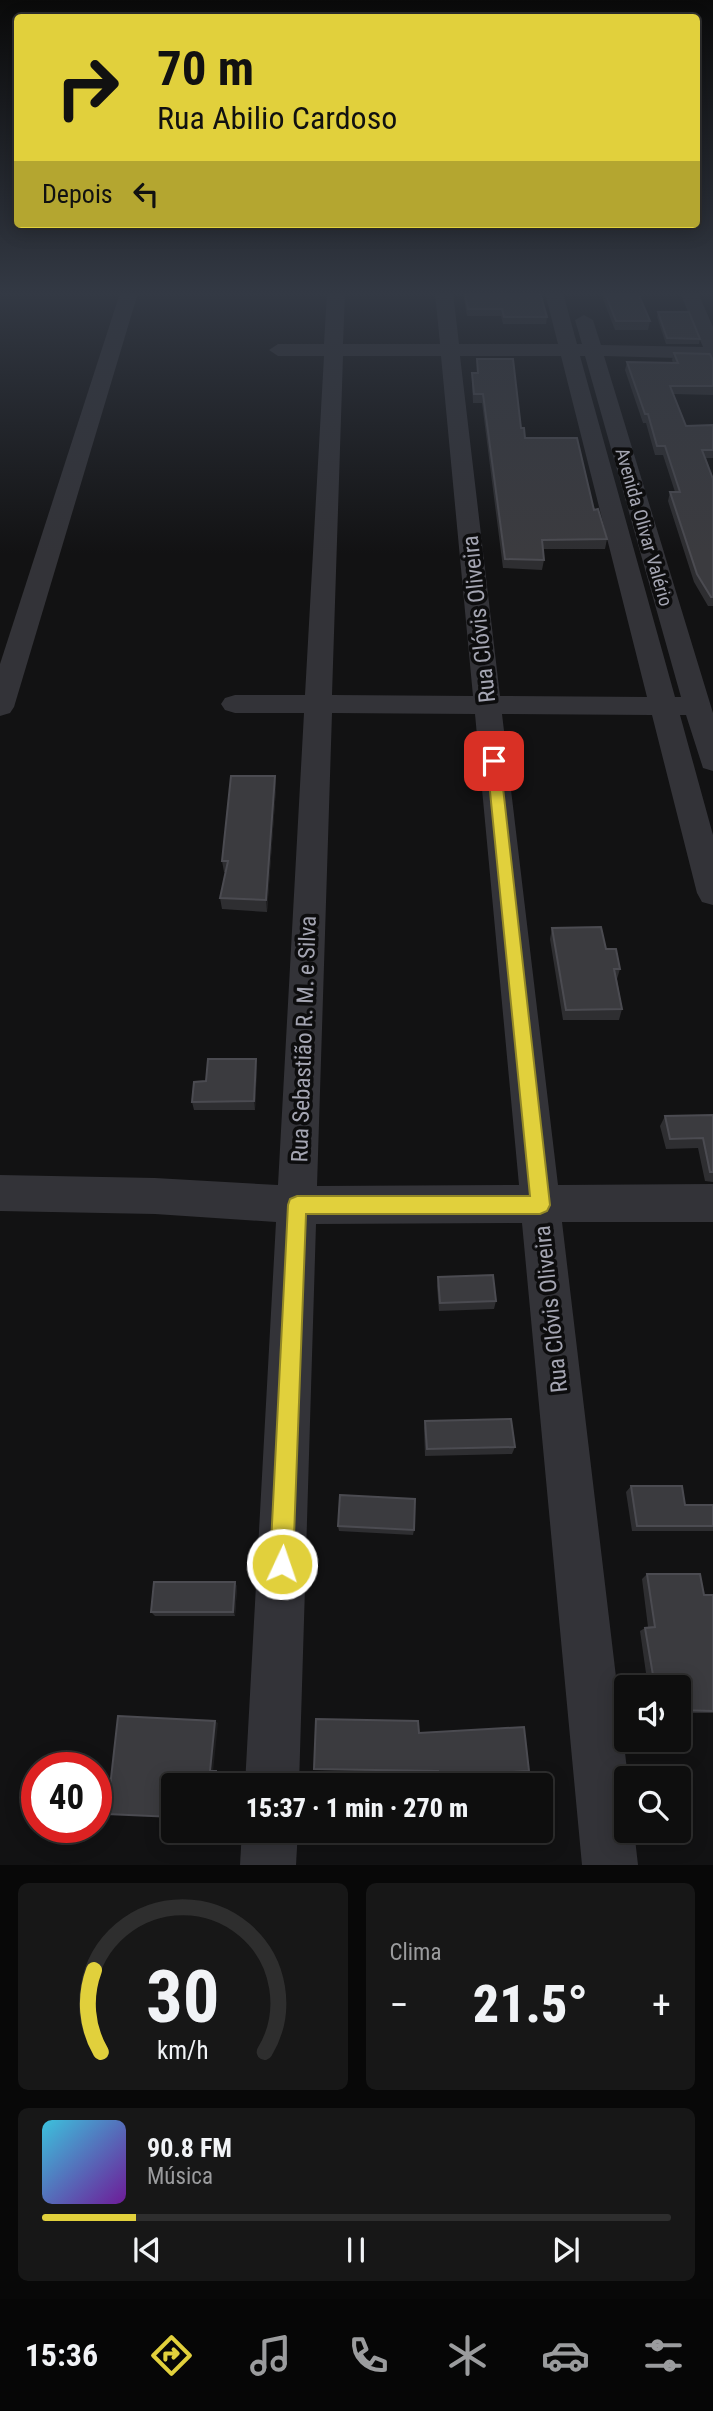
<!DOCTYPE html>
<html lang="pt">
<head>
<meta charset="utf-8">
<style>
	:root { --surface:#0e0e0e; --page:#171717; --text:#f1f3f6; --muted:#9b9c9e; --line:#2e2e2e; --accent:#e1d03c }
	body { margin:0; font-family:"Roboto Condensed",sans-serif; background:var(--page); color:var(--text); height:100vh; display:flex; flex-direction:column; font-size:26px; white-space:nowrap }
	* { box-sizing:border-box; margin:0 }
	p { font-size:23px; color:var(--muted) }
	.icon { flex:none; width:38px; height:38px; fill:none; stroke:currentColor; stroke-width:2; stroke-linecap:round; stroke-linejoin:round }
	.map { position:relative; height:1865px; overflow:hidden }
	.side { display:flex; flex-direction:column; gap:18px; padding:18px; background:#080808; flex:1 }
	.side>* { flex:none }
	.banner { position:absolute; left:14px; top:14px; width:686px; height:214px; border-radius:7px; box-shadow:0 4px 18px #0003,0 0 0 2px var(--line); background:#e1d03c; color:#111; overflow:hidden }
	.fabs { position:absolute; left:614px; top:1675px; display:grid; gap:14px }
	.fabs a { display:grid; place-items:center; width:77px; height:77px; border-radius:7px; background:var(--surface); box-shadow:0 4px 18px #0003,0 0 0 2px var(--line); font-size:35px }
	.speed { position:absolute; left:21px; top:1752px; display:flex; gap:14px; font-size:35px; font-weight:700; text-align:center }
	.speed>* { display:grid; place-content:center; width:91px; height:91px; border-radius:50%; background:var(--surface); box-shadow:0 4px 18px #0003,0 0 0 2px var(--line); line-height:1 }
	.speed .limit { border:10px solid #d22; background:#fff; color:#111 }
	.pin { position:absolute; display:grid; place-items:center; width:60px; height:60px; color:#fff; margin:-30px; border-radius:14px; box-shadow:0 4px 10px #0006 }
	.me { position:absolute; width:77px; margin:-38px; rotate:3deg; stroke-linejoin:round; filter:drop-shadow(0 0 5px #0008) }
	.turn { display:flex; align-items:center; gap:24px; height:147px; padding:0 28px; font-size:32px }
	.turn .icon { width:91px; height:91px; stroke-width:2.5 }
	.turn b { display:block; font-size:49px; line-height:60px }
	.then { display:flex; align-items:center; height:66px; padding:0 28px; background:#0003; gap:14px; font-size:26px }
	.big { font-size:52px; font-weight:800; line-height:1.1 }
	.side .tile { flex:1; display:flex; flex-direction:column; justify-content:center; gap:10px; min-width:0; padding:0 24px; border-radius:10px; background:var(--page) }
	.side .dial { align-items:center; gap:0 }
	.dial svg { height:182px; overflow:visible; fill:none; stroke:var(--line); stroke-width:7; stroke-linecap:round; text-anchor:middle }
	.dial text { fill:var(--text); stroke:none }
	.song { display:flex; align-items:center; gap:21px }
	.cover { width:84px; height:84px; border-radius:10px; background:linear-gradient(135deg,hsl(190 70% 55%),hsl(280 70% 35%)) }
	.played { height:7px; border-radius:4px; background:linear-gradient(90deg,var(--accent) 15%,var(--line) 15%) }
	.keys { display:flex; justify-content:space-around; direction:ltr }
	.heat { display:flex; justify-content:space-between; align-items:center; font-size:38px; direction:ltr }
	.side .tiles { flex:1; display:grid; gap:18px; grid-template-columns:1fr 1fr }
	.tile:last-child { grid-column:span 2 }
	.trip { position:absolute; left:161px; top:1773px; width:392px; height:70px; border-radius:7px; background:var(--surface); box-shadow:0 4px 18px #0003,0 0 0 2px var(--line); font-weight:800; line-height:70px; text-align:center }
	.menu { display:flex; height:112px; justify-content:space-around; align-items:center; background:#060606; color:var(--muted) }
	.menu .icon { width:49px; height:49px }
	.menu .current { color:var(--accent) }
	.menu b { font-size:32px; color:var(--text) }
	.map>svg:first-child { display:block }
</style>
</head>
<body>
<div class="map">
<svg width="713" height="1865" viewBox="0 0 713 1865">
	<rect width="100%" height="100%" fill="#121213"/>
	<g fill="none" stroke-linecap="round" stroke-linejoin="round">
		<g fill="#333338" fill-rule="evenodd">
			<polygon points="120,293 138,293 14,707 10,713 0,716 0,664"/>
			<path d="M327,293H345L343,344H440L435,293H453L459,344H558L545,293H563L577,344H582L575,320L584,315L593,320L601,345L703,347L680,293H698L713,327V359L604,356L713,713V771L703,768L686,715H680L713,835V905L702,902L697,893L652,715L502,714L558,1185L713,1184V1222H562L628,1778L626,1830H634L638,1865H582L522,1223L316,1224L299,1785H245L276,1222L155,1214L0,1211V1175L155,1178L278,1185L304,713H235L225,710L221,704L225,698L235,695H305L324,356H278L269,350L278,344H324ZM343,356H441L473,696L332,695ZM460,356H561L647,697L500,696ZM580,356H585L681,697H675ZM332,713L475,714L519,1185L317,1186Z"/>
			<polygon points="242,1830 298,1830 296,1865 240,1865"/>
		</g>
	</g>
	<g fill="#2e2e31">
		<polygon points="463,293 540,293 547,317 546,324 503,324 501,316 467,316"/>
		<polygon points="604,293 638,293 650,321 648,330 615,330 603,299"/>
		<polygon points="658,312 700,339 699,344 666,344 657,317"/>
		<polygon points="674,353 713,361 713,395 673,394 686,426 713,425 713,458 706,458 713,479 713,606 708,606 694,582 668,501 670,492 675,492 663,455 655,455 646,423 643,423 625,370 627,362 673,363 672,360"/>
		<polygon points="477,359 521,428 525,438 594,510 607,539 605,549 543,549 544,560 542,570 503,568 482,403 473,403 472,382 472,373 477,373"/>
		<polygon points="275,776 276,788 267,912 222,909 220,898 225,872 224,872 222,861"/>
		<polygon points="552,928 606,949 620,969 617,979 622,1009 619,1020 563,1020 550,939"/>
		<polygon points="257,1067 255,1110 194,1110 192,1102 206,1081"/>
		<polygon points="713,1115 713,1182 705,1181 698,1148 666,1149 660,1126 665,1116"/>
		<polygon points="438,1277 496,1301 494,1309 439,1311 437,1286"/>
		<polygon points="425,1421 515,1447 512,1454 425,1456 424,1428"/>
		<polygon points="631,1486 685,1505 713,1505 713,1531 632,1531 626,1492"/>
		<polygon points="338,1526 414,1530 413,1535 339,1531"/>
		<polygon points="647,1574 704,1595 713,1595 713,1713 679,1713 679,1687 648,1687 640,1631 645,1628 648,1627 642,1579"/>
		<polygon points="235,1582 237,1587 235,1616 155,1616 151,1612"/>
		<polygon points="419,1733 529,1771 437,1777 436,1772 315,1770 314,1769"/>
	</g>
	<g fill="#1d1d1f">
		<polygon points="275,776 276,788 267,912 266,900"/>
		<polygon points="256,1059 257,1067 255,1110 254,1101"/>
		<polygon points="235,1582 237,1587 235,1616 233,1612"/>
		<polygon points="215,1721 218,1723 213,1772 210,1771"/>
		<polygon points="216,1771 219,1772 218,1785 215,1785"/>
	</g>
	<g fill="#3b3b3f" stroke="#4b4b51" stroke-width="2">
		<polygon points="465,293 540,293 547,317 504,317 502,309 468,309"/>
		<polygon points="605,293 638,293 650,321 616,321"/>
		<polygon points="658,312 689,312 700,339 667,338"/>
		<polygon points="674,353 710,354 713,361 713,386 670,386 686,426 713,425 713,450 702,450 713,479 713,597 711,597 697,574 670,492 680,492 665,446 657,446 648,414 645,414 627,362 678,363"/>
		<polygon points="477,359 513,359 521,428 524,428 525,438 577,438 594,510 598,509 607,539 542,540 544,560 505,559 483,394 474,394 472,373 478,373"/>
		<polygon points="231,776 275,776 266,900 220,898 228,861 222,861"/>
		<polygon points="601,927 606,949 616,949 620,969 614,969 622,1009 566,1010 552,928"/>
		<polygon points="208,1059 256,1059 254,1101 192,1102 194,1082 206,1081"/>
		<polygon points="713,1115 713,1172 710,1172 703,1138 670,1139 665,1116"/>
		<polygon points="493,1275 496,1301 440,1303 438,1277"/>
		<polygon points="511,1419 515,1447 427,1449 425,1421"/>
		<polygon points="631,1486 682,1486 685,1505 713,1505 713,1526 637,1526"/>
		<polygon points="340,1495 415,1499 414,1530 338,1526"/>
		<polygon points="647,1574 700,1574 704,1595 713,1595 713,1711 679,1710 679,1687 655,1687 645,1628 655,1627"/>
		<polygon points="154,1582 235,1582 233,1612 151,1612"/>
		<polygon points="118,1716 215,1721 210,1771 216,1771 215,1785 173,1785 173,1817 107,1814"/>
		<polygon points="316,1719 418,1721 419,1733 524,1727 529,1771 438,1776 438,1771 314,1769"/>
	</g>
	<linearGradient id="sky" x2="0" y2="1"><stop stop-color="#0a0a0a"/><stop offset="0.53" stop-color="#333944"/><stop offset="1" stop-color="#333944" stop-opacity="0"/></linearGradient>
	<rect width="713" height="554" fill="url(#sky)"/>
	<polygon fill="#e1d03c" stroke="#928727" stroke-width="2" points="494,756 500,761 550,1205 547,1211 540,1214 306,1214 293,1564 290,1572 282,1576 273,1572 270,1564 288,1205 290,1199 297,1196 530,1196 487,761"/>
	<g text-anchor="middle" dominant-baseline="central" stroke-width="7" stroke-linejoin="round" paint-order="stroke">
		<g font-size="19" fill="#a4a5b2" stroke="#0d0d0e">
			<text transform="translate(644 527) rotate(74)">Avenida Olivar Valério</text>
		</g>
		<g font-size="23" fill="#a4a5b2" stroke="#0d0d0e">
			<text transform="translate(479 619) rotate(-96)">Rua Clóvis Oliveira</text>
			<text transform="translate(304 1039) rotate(-88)">Rua Sebastião R. M. e Silva</text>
			<text transform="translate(551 1309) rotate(-96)">Rua Clóvis Oliveira</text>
		</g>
	</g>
</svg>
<div class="fabs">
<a><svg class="icon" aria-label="sound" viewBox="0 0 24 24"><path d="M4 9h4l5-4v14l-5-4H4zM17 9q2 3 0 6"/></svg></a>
<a><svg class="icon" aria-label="search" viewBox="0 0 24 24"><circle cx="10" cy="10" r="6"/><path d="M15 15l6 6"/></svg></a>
</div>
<div class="speed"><div class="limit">40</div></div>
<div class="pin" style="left:494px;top:761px;background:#d93025"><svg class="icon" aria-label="arrive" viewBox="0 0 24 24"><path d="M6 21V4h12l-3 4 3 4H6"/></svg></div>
<svg class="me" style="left:282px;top:1564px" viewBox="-20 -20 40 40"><circle r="17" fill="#e1d03c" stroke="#fff" stroke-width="3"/><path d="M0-11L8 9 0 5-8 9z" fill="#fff"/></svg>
<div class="trip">15:37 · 1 min · 270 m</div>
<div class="banner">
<div class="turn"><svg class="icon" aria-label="right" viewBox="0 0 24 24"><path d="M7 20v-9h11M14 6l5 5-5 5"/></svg><div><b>70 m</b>Rua Abilio Cardoso</div></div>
<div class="then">Depois<svg class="icon" aria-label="left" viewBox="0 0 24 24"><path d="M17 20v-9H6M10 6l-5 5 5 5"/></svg></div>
</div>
</div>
<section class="side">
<div class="tiles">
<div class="tile dial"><svg viewBox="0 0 100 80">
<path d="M14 69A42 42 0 1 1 86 69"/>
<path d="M14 69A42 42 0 0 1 11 33" stroke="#e1d03c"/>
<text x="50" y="56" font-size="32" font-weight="700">30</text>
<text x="50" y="72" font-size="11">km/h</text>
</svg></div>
<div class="tile"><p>Clima</p>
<div class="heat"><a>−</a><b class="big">21.5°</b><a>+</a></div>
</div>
<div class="tile">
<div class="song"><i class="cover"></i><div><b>90.8 FM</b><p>Música</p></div></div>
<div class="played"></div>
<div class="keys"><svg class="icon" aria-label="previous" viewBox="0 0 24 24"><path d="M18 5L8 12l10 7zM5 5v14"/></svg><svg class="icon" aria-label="pause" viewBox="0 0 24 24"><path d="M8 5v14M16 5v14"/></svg><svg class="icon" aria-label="next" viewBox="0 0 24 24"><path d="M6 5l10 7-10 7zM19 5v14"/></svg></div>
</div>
</div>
</section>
<nav class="menu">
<b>15:36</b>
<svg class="icon current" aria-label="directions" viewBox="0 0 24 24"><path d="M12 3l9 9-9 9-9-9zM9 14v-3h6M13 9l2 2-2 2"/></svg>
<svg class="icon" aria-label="music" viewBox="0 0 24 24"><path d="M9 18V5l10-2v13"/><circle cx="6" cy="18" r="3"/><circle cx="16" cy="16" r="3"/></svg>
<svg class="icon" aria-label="phone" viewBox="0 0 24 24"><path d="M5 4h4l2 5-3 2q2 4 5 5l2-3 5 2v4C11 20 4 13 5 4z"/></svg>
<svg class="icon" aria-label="climate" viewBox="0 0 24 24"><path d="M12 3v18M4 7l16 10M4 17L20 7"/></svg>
<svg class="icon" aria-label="car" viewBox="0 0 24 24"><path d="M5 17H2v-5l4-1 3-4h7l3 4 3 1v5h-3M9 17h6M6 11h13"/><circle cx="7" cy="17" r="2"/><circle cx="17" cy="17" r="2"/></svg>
<svg class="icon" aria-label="filters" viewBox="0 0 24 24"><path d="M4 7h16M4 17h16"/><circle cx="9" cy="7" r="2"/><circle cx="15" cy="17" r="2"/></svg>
</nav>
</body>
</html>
